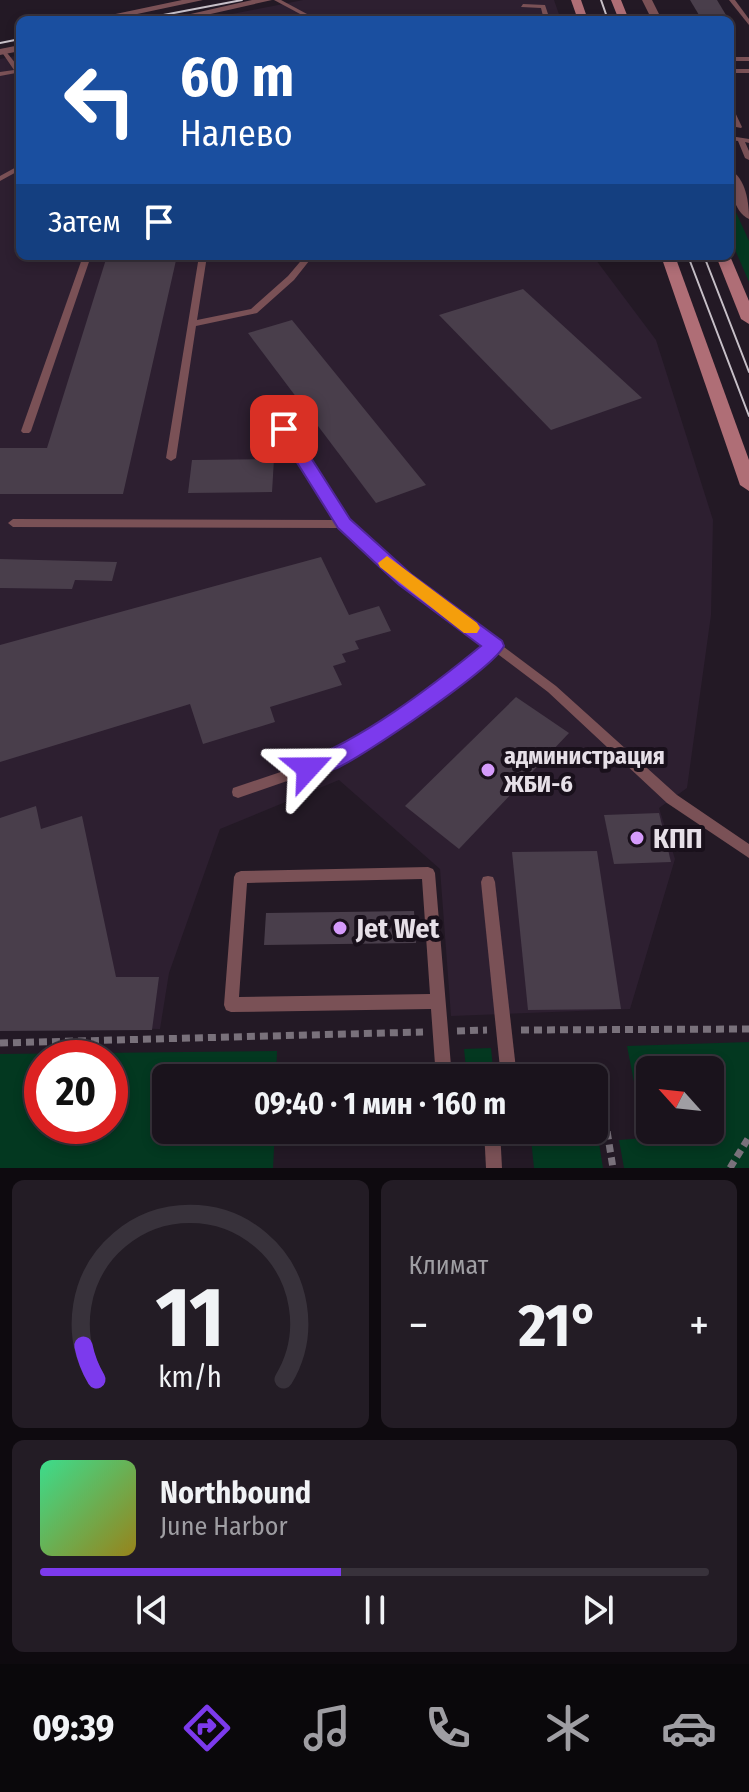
<!DOCTYPE html>
<html lang="ru">
<head>
<meta charset="utf-8">
<style>
	:root { --surface:#1a131c; --page:#231c25; --text:#f1f3f6; --muted:#9f9ea3; --line:#38323b; --accent:#7c3aed }
	body { margin:0; font-family:"Fira Sans Condensed",sans-serif; background:var(--page); color:var(--text); height:100vh; display:flex; flex-direction:column; font-size:30px; white-space:nowrap }
	* { box-sizing:border-box; margin:0 }
	p { font-size:26px; color:var(--muted) }
	.icon { flex:none; width:44px; height:44px; fill:none; stroke:currentColor; stroke-width:2; stroke-linecap:round; stroke-linejoin:round }
	.map { position:relative; height:1168px; overflow:hidden }
	.panel { display:flex; flex-direction:column; gap:12px; padding:12px; background:#0e0a0f; flex:1 }
	.panel>* { flex:none }
	.hud { position:absolute; left:16px; top:16px; width:718px; height:244px; border-radius:12px; box-shadow:0 4px 12px #0003,0 0 0 2px var(--line); background:#1a4fa0; color:#fff; overflow:hidden }
	.needle { width:52px; rotate:297deg }
	.tools { position:absolute; left:636px; top:1056px; display:grid; gap:16px }
	.tools a { display:grid; place-items:center; width:88px; height:88px; border-radius:12px; background:var(--surface); box-shadow:0 4px 12px #0003,0 0 0 2px var(--line); font-size:40px }
	.speed { position:absolute; left:24px; top:1040px; display:flex; gap:16px; font-size:40px; font-weight:700; text-align:center }
	.speed>* { display:grid; place-content:center; width:104px; height:104px; border-radius:50%; background:var(--surface); box-shadow:0 4px 12px #0003,0 0 0 2px var(--line); line-height:1 }
	.speed .limit { border:12px solid #d22; background:#fff; color:#111 }
	.pin { position:absolute; display:grid; place-items:center; width:68px; height:68px; color:#fff; margin:-34px; border-radius:16px; box-shadow:0 4px 12px #0006 }
	.me { position:absolute; width:88px; margin:-44px; rotate:66deg; stroke-linejoin:round; filter:drop-shadow(0 0 6px #0008) }
	.turn { display:flex; align-items:center; gap:28px; height:168px; padding:0 32px; font-size:36px }
	.turn .icon { width:104px; height:104px; stroke-width:2.5 }
	.turn b { display:block; font-size:56px; line-height:68px }
	.then { display:flex; align-items:center; height:76px; padding:0 32px; background:#0003; gap:16px; font-size:30px }
	.big { font-size:60px; font-weight:700; line-height:1.1 }
	.panel .widget { flex:1; display:flex; flex-direction:column; justify-content:center; gap:12px; min-width:0; padding:0 28px; border-radius:12px; background:var(--page) }
	.panel .dial { align-items:center; gap:0 }
	.dial svg { height:208px; overflow:visible; fill:none; stroke:var(--line); stroke-width:7; stroke-linecap:round; text-anchor:middle }
	.dial text { fill:var(--text); stroke:none }
	.song { display:flex; align-items:center; gap:24px }
	.cover { width:96px; height:96px; border-radius:12px; background:linear-gradient(135deg,hsl(150 70% 55%),hsl(50 70% 35%)) }
	.played { height:8px; border-radius:4px; background:linear-gradient(90deg,var(--accent) 45%,var(--line) 45%) }
	.keys { display:flex; justify-content:space-around; direction:ltr }
	.heat { display:flex; justify-content:space-between; align-items:center; font-size:44px; direction:ltr }
	.panel .tiles { flex:1; display:grid; gap:12px; grid-template-columns:1fr 1fr }
	.widget:last-child { grid-column:span 2 }
	.trip { position:absolute; left:152px; top:1064px; width:456px; height:80px; border-radius:12px; background:var(--surface); box-shadow:0 4px 12px #0003,0 0 0 2px var(--line); font-weight:700; line-height:80px; text-align:center }
	.tabs { display:flex; height:128px; justify-content:space-around; align-items:center; background:#0a080b; color:var(--muted) }
	.tabs .icon { width:56px; height:56px }
	.tabs .active { color:var(--accent) }
	.tabs b { font-size:36px; color:var(--text) }
	.map>svg:first-child { display:block }
</style>
</head>
<body>
<div class="map">
<svg width="749" height="1168" viewBox="0 0 749 1168">
	<rect width="100%" height="100%" fill="#231925"/>
	<g fill="#2d1f30">
		<polygon points="303,0 554,0 561,20 202,20"/>
		<polygon points="20,55 20,256 593,256 656,340 713,520 711,615 687,788 659,808 675,859 630,1009 451,1016 440,869 339,780 220,829 169,973 160,1029 0,1026 0,59"/>
	</g>
	<g fill="#033820" fill-rule="evenodd">
		<polygon points="730,199 749,241 749,282 730,238"/>
		<path d="M749,1042V1168H624L619,1140L645,1138L627,1046ZM710,1070V1130H650V1070Z"/>
		<polygon points="491,1048 494,1078 467,1078 464,1049"/>
		<path d="M277,1051L276,1078H166V1130H275L273,1168H0V1054ZM42,1058H110V1126H42Z"/>
		<polygon points="598,1137 603,1168 534,1168 531,1139"/>
	</g>
	<g fill="#493e4b">
		<polygon points="690,0 717,0 729,20 702,20"/>
		<polygon points="107,256 177,256 123,494 0,494 0,448 47,448"/>
		<polygon points="523,289 642,398 551,430 439,315"/>
		<polygon points="292,320 426,485 376,503 248,333"/>
		<polygon points="274,459 272,492 188,493 192,460"/>
		<polygon points="321,557 349,615 379,606 391,631 355,641 359,649 342,654 346,662 333,666 342,685 270,707 275,722 203,744 190,704 0,762 0,645"/>
		<polygon points="0,559 117,562 112,581 75,580 72,589 0,588"/>
		<polygon points="516,697 569,733 459,849 405,806"/>
		<polygon points="36,806 41,829 82,816 116,977 159,977 152,1030 0,1031 0,818"/>
		<polygon points="659,813 671,862 614,864 604,815"/>
		<polygon points="597,851 621,1009 528,1010 512,852"/>
		<polygon points="414,911 416,943 264,945 266,913"/>
	</g>
	<g fill="none" stroke-linecap="round" stroke-linejoin="round">
		<g stroke="#79717b" stroke-width="7" stroke-dasharray="8 5" stroke-linecap="butt">
			<polyline points="521,1030 749,1029"/>
			<polyline points="457,1031 487,1030"/>
			<polyline points="0,1043 423,1032"/>
			<polyline points="603,1106 613,1168"/>
			<polyline points="730,1168 749,1137"/>
		</g>
		<g fill="#7a5156" fill-rule="evenodd">
			<polygon points="274,0 281,0 307,14 302,15"/>
			<polygon points="729,0 735,0 749,19 749,25"/>
			<polygon points="523,4 545,5 550,20 544,20 541,8 521,7"/>
			<polygon points="4,49 20,69 20,76 16,73 0,76 0,72 14,70 1,51"/>
			<rect x="730" y="57" width="19" height="4"/>
			<rect x="730" y="69" width="19" height="4"/>
			<polygon points="730,106 733,108 742,127 741,128 736,127 730,115"/>
			<polygon points="730,136 749,139 749,143 745,142 749,151 749,160 745,158 738,141 730,140"/>
			<polygon points="20,165 20,170 0,181 0,176"/>
			<polygon points="83,256 91,256 31,431 29,433 23,433 21,431"/>
			<polygon points="199,256 207,256 197,320 251,309 288,276 305,256 313,256 294,280 257,313 196,326 176,458 171,461 166,458"/>
			<polygon points="284,426 287,427 348,521 409,576 556,686 677,795 749,844 749,858 667,803 548,692 495,652 448,691 336,764 238,798 233,796 232,792 233,788 328,756 440,685 487,646 401,582 341,528 13,527 8,523 13,519 336,520 279,429"/>
			<path d="M428,867L433,869L435,873L452,1078H436L431,1009L231,1012L226,1010L224,1005L234,877L236,873L241,871ZM422,879L430,994L239,997L247,883Z"/>
			<polygon points="488,876 493,877 495,882 517,1078 501,1078 481,882 483,877"/>
			<polygon points="594,1082 606,1084 608,1090 606,1096 594,1098"/>
			<polygon points="484,1130 500,1130 502,1168 486,1168"/>
		</g>
		<g fill="#7a5156" fill-rule="evenodd">
			<polygon points="642,0 652,0 662,20 652,20"/>
			<path d="M730,170C746,178 749,203 749,219C733,212 730,186 730,170Z"/>
		</g>
		<g fill="#7a5156" fill-rule="evenodd">
			<polygon points="182,0 203,0 109,20 87,20"/>
			<polygon points="252,0 272,0 184,20 173,18"/>
			<polygon points="20,45 20,51 0,55 0,49"/>
		</g>
		<g fill="#af6e76" fill-rule="evenodd">
			<polygon points="571,0 581,0 588,20 578,20"/>
			<polygon points="611,0 621,0 629,20 619,20"/>
			<polygon points="661,256 675,256 749,460 749,491 740,485"/>
			<polygon points="716,256 730,256 749,301 749,324 741,319"/>
		</g>
		<g stroke="#c7c0c8" stroke-width="2">
			<polyline points="601,0 608,20"/>
			<polyline points="137,20 242,0"/>
			<polyline points="0,43 20,39"/>
			<polyline points="688,256 749,416"/>
			<polyline points="704,256 749,372"/>
		</g>
	</g>
	<path fill="#7c3aed" stroke="#51269a" stroke-width="2" d="M284,424L290,425L350,519L411,574L502,641L504,646C492,669 364,756 337,768C326,772 312,779 301,775L298,768L301,762C362,740 431,687 481,646L398,584L338,528L276,429Z"/>
	<polygon fill="#f59e0b" points="387,556 477,623 480,628 477,633 464,633 380,567 378,563"/>
	<g fill="#d59bfb" stroke="#19101b" stroke-width="3">
		<circle cx="488" cy="770" r="8"/>
		<circle cx="637" cy="838" r="8"/>
		<circle cx="340" cy="928" r="8"/>
	</g>
	<g text-anchor="middle" dominant-baseline="central" stroke-width="8" stroke-linejoin="round" paint-order="stroke">
		<g font-size="24" font-weight="bold" fill="#e6dfe7" stroke="#19101b" text-anchor="start">
			<text x="504" y="756">администрация<tspan x="504" dy="28">ЖБИ-6</tspan></text>
		</g>
		<g font-size="28" font-weight="bold" fill="#e6dfe7" stroke="#19101b" text-anchor="start">
			<text x="653" y="838">КПП</text>
			<text x="356" y="928">Jet Wet</text>
		</g>
	</g>
</svg>
<div class="tools">
<a><svg class="needle" viewBox="-14 -14 28 28"><path d="M0-13l5 13h-10z" fill="#e53935"/><path d="M0 13l5-13h-10z" fill="#9f9ea3"/></svg></a>
</div>
<div class="speed"><div class="limit">20</div></div>
<div class="pin" style="left:284px;top:429px;background:#d93025"><svg class="icon" aria-label="arrive" viewBox="0 0 24 24"><path d="M6 21V4h12l-3 4 3 4H6"/></svg></div>
<svg class="me" style="left:308px;top:768px" viewBox="-20 -20 40 40"><path d="M0-17L14 15 0 8-14 15z" fill="#7c3aed" stroke="#fff" stroke-width="4"/></svg>
<div class="trip">09:40 · 1 мин · 160 m</div>
<div class="hud">
<div class="turn"><svg class="icon" aria-label="left" viewBox="0 0 24 24"><path d="M17 20v-9H6M10 6l-5 5 5 5"/></svg><div><b>60 m</b>Налево</div></div>
<div class="then">Затем<svg class="icon" aria-label="arrive" viewBox="0 0 24 24"><path d="M6 21V4h12l-3 4 3 4H6"/></svg></div>
</div>
</div>
<section class="panel">
<div class="tiles">
<div class="widget dial"><svg viewBox="0 0 100 80">
<path d="M14 69A42 42 0 1 1 86 69"/>
<path d="M14 69A42 42 0 0 1 9 56" stroke="#7c3aed"/>
<text x="50" y="56" font-size="32" font-weight="700">11</text>
<text x="50" y="72" font-size="11">km/h</text>
</svg></div>
<div class="widget"><p>Климат</p>
<div class="heat"><a>−</a><b class="big">21°</b><a>+</a></div>
</div>
<div class="widget">
<div class="song"><i class="cover"></i><div><b>Northbound</b><p>June Harbor</p></div></div>
<div class="played"></div>
<div class="keys"><svg class="icon" aria-label="previous" viewBox="0 0 24 24"><path d="M18 5L8 12l10 7zM5 5v14"/></svg><svg class="icon" aria-label="pause" viewBox="0 0 24 24"><path d="M8 5v14M16 5v14"/></svg><svg class="icon" aria-label="next" viewBox="0 0 24 24"><path d="M6 5l10 7-10 7zM19 5v14"/></svg></div>
</div>
</div>
</section>
<nav class="tabs">
<b>09:39</b>
<svg class="icon active" aria-label="directions" viewBox="0 0 24 24"><path d="M12 3l9 9-9 9-9-9zM9 14v-3h6M13 9l2 2-2 2"/></svg>
<svg class="icon" aria-label="music" viewBox="0 0 24 24"><path d="M9 18V5l10-2v13"/><circle cx="6" cy="18" r="3"/><circle cx="16" cy="16" r="3"/></svg>
<svg class="icon" aria-label="phone" viewBox="0 0 24 24"><path d="M5 4h4l2 5-3 2q2 4 5 5l2-3 5 2v4C11 20 4 13 5 4z"/></svg>
<svg class="icon" aria-label="climate" viewBox="0 0 24 24"><path d="M12 3v18M4 7l16 10M4 17L20 7"/></svg>
<svg class="icon" aria-label="car" viewBox="0 0 24 24"><path d="M5 17H2v-5l4-1 3-4h7l3 4 3 1v5h-3M9 17h6M6 11h13"/><circle cx="7" cy="17" r="2"/><circle cx="17" cy="17" r="2"/></svg>
</nav>
</body>
</html>
